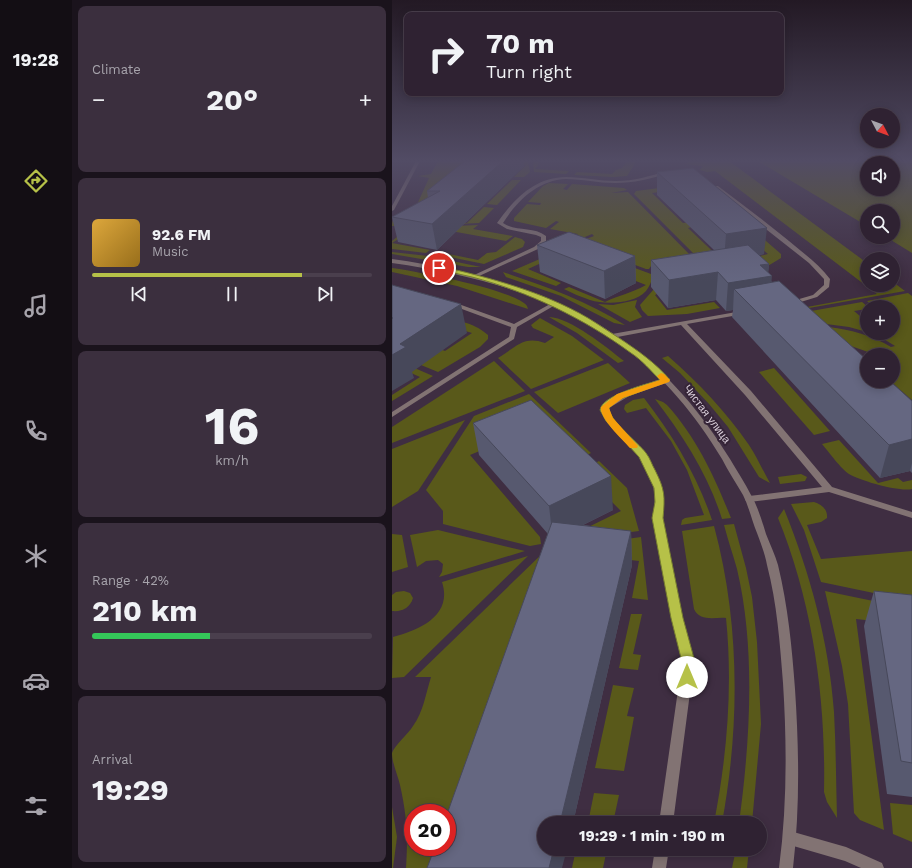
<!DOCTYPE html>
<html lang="en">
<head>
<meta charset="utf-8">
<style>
	:root { --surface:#2f2232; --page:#3b2f3e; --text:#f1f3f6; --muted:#a7a4ac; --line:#4a3f4d; --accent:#b6c148 }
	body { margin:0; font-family:"Work Sans",sans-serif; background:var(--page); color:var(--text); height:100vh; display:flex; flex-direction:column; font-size:15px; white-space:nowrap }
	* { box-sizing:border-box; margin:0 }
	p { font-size:13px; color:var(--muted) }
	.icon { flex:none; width:22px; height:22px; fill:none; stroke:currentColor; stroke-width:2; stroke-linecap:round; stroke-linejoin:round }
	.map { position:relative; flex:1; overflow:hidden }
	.side { display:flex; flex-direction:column; gap:6px; padding:6px; background:#1a131c; width:320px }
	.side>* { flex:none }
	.hud { position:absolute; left:12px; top:12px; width:380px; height:84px; border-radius:8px; box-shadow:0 2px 10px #0003,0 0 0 1px var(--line); background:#2f2232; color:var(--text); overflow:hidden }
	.needle { width:26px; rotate:131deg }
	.buttons { position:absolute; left:468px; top:108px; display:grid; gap:8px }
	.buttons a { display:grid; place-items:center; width:40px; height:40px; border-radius:50%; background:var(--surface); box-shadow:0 2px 10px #0003,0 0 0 1px var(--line); font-size:20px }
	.speed { position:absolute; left:12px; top:804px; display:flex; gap:8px; font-size:20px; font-weight:700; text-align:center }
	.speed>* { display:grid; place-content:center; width:52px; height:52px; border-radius:50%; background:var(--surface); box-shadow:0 2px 10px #0003,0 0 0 1px var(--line); line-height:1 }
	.speed .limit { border:6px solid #d22; background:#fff; color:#111 }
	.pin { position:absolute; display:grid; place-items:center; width:34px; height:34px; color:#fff; margin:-17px; border:2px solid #fff; border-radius:50%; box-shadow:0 1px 4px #0007 }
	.me { position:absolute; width:44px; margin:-22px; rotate:0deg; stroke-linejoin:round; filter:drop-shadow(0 0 3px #0008) }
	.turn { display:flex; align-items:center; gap:14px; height:84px; padding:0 16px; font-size:18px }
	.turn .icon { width:52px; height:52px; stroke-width:2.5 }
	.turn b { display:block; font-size:28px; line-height:34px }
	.big { font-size:30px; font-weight:700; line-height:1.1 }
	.side .card { flex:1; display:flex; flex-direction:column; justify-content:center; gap:6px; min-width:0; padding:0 14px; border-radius:8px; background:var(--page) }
	.side .dial { align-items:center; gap:0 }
	.dial b { font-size:52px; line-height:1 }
	.song { display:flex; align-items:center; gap:12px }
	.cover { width:48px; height:48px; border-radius:6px; background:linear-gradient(135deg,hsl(40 70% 55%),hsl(40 70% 35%)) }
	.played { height:4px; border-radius:2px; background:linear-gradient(90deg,var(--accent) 75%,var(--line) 75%) }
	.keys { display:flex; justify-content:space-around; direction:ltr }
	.heat { display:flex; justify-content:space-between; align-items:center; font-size:22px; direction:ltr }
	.charge { height:6px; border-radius:3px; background:linear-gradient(90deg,#34c759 42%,var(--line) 0) }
	.trip { position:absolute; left:145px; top:816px; width:230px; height:40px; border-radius:20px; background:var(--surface); box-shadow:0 2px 10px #0003,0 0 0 1px var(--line); font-weight:700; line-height:40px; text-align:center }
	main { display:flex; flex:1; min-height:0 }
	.tab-bar { display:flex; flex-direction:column; width:72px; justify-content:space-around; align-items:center; background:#130e14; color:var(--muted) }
	.tab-bar .icon { width:28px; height:28px }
	.tab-bar .current { color:var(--accent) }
	.tab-bar b { font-size:18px; color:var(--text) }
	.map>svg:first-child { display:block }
</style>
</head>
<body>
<main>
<nav class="tab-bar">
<b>19:28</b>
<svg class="icon current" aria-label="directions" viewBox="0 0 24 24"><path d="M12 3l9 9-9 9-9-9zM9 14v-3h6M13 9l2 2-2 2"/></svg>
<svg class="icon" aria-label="music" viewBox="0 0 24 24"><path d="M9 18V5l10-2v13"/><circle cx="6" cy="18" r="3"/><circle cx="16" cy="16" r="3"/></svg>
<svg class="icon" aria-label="phone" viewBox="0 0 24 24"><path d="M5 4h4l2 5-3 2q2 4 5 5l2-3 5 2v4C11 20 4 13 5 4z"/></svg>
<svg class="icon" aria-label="climate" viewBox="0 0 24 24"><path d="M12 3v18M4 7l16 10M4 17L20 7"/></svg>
<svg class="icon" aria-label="car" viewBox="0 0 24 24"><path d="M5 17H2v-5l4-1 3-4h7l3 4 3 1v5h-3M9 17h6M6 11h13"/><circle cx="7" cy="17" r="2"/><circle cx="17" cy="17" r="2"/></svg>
<svg class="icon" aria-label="filters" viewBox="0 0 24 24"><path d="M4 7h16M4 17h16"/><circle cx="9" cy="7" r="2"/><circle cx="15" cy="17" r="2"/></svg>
</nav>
<section class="side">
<div class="card"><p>Climate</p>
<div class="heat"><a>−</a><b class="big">20°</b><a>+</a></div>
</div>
<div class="card">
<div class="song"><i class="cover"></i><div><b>92.6 FM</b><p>Music</p></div></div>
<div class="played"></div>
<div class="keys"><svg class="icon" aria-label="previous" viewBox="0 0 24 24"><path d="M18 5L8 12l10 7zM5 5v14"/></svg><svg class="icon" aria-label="pause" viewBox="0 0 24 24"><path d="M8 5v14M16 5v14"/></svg><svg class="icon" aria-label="next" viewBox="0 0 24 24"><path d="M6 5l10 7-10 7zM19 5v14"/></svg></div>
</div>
<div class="card dial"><b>16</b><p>km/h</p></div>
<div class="card"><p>Range · 42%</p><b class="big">210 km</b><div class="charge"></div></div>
<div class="card"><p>Arrival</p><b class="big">19:29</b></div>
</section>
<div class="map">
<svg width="520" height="868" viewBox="0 0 520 868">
	<rect width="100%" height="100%" fill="#3f2e42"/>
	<g fill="#59591a" fill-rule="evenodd">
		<path d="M46,161H87L8,226H0C0,214 13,210 23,209L37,178L26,176L39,174Z"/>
		<polygon points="92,161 136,161 138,172 132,177 122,177 134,165 98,163 34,219 75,223 92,207 102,208 87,223 22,226"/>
		<polygon points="141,161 152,161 149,161 143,169 177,171 174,174 142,172"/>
		<polygon points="235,161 244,162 235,176 221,177 182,175 185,172 220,174 224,170 230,168"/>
		<polygon points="300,161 337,161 475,263 475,285 501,285 501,282 513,291 417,308 415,307 485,294 323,171 315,172 308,170 311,166 293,164"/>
		<path d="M366,161H520V253L494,237H501V211H475V226ZM475,163H501V189H475Z"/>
		<polygon points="120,180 129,180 105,205 95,204"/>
		<polygon points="157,183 176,184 171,189 175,190 180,184 232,188 235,190 219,193 236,192 302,259 263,268 259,266 257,269 254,269 184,243 202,236 200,234 181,242 181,239 186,234 158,229 167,222 164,221 154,228 122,221 122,218 135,204 148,205 149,203 136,202 151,186"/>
		<polygon points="275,187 281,190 260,193 291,223 299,222 303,226 296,228 334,264 376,254 356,237 367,235 389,254 389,258 374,267 312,264 242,194 244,191"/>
		<polygon points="86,225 81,229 121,236 114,241 37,227 18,232 0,243 38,250 34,253 0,249 0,241 16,228"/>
		<polygon points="123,237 130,239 133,242 131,247 92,264 43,254 47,252 86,260 95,253 104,252"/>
		<path d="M181,245L259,274C261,281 258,285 254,291C242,304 214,305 198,300C189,297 180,293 172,289L177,287L213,302C227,295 240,293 254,285L167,251Z"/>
		<polygon points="0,252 36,256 89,267 76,267 0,254"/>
		<polygon points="164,252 158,259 136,269 169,283 164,286 120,271"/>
		<path d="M0,268C23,271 124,290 135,306L136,309L65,286L0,272Z"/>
		<path d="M111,272C153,286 195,301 233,325L222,323L169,296L114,277Z"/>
		<polygon points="262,289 265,294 263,295 275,310 322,302 328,308 295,314 256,316 250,310 248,305"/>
		<path d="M516,293L520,296V400L498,381H501V355H479L476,352L459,346L437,327C460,330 479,335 499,347L503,346L487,336V333H501V322L508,321L501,314V307L491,306L482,307L475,301Z"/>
		<polygon points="245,300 243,307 250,317 238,322 206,304 221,305"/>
		<polygon points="470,302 476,307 475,309 462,311 475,322 475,332 457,327 434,324 419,311"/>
		<path d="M157,317C179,318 214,347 232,361L226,363L185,333Z"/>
		<path d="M148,318L180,336L212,360L139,389L106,358C124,347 132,335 153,343L162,337L141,328L139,325Z"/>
		<path d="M37,320C61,320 77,319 96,335V339L88,347L46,372L24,363L48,349L53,351L80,333Z"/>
		<path d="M276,356C307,383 334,412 357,445C365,457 371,471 378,483L367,477L336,427L317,404L288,373L270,358Z"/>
		<polygon points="102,361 133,391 0,443 0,427"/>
		<polygon points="11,363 41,376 0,401 0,395 28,377 1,365"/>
		<polygon points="216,363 238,383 166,413 142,392"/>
		<polygon points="382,368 438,431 422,435 367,372"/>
		<polygon points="137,394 199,453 180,462 145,427 78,455 148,537 149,544 138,546 51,524 51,511 34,490 82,416"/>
		<path d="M252,398C281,436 305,475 320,520L289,525L290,520L293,518L312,515L295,470L279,441L254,408L235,413L232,409L233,405L241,400Z"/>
		<path d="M263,399L271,402L275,405C305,438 323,478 339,518L330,519C316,474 291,436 263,399Z"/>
		<polygon points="73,420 26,491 0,507 0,449"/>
		<path d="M447,440L486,483L506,478L511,482L520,480V489C507,492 469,481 457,474C450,470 436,451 430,444Z"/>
		<polygon points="207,461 235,488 247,531 156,543 156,534 178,536 229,511 189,471"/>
		<polygon points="409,474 415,477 413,481 388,484 386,477"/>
		<path d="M422,502C429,504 436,509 435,518L429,522L415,525L429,559L520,551V601L429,582L412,530L399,504Z"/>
		<path d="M392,509C418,573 437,642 442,712C444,747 444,783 445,818L435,802L432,792C434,699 421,604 386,518Z"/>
		<path d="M342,524L354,568L360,597L365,642L369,724L360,823H347C358,742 364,649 345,569C341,555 336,540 332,525Z"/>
		<path d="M322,526C348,622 348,725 330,823H322C335,756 341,686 334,618C322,617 308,622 302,609L290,531Z"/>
		<polygon points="46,530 133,551 47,577 50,572 51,564 46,560 34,561 25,567 18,535"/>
		<polygon points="0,534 10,535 16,567 0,572"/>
		<path d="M249,537L256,600L240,598L247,561L160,551L49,868H14C16,837 15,816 8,785C6,776 0,763 0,753C3,745 16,734 21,726C31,713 34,693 39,677H23L154,550ZM21,813H55V847H21Z"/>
		<path d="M136,556L12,677L0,678L1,637C27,630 61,616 50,582Z"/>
		<path d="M12,591L18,593L21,598C18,608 10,612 0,611V595L4,592Z"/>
		<polygon points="433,591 520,609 520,625 464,619 492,830 468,820 462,813 456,704 450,666"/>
		<polygon points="239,614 250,614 241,654 249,655 246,670 227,668"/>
		<polygon points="221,685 242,688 235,716 242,717 232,771 203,768"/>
		<polygon points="202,793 227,795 221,823 196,823"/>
		<polygon points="498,803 520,805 520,842 501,834"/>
		<polygon points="0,807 5,837 1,868 0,868"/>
		<polygon points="184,849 215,849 211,868 180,868"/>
		<polygon points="344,849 357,849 355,868 340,868"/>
	</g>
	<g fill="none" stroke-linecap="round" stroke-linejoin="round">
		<g fill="#827373" fill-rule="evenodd">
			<polygon points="24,161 28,161 2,210 0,211 0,206"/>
			<path d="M275,171H277V173C259,179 241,183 223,183C206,183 190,179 174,179C146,180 125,201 111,223C123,232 141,226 154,236V242L146,249L85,277L80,276L142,247L149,241V237L144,235L115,229L105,223C122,199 143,177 174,177C191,177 207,181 224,181C242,181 258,176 275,171Z"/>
			<path d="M322,186H326C350,204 374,222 397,241C411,253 427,264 438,279L437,287L425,297L399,305L397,304V302L421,295L432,285V279L417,263L322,188Z"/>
			<polygon points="61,302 122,324 160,303 162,302 165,304 125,327 122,339 0,417 0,412 117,337 119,327 59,305 58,304"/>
			<polygon points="350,311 352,312 352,314 295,324 359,391 440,487 520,512 520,518 437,492 357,502 354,501 353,499 354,497 357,496 430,487 353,395 289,325 220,338 217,336 220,334"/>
			<path d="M271,378H277L278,380L277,382L237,396L217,408V412L224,423L253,452L269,484L272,499L271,518L290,618L302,662L281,823H267L290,662L280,618L261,518L263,499L261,484L247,456L219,427L210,412L209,407C224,390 251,386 271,378Z"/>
			<polygon points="398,831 454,847 490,863 492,868 469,868 453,861 398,845 393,843 391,838 393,833"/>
			<polygon points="263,849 277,849 274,868 260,868"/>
		</g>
		<path fill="#827373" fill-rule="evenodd" d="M0,259C148,280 258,327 338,459C345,471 353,483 359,495C366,507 370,521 374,534C378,544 383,555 386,565C396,606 400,648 403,689C407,749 408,808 401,868H387C395,807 395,745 391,683C388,644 385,603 375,565C373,554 369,544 365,533C360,521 357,507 351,495C344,483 336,471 330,459C254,330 143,283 0,263Z"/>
	</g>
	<g fill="#57596f">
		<polygon points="132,166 45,250 6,242 0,217 36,198 35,191"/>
		<polygon points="265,172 372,254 367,255 377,264 376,272 380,283 520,401 520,473 518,471 488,478 340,317 341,310 334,311 324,300 276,308 259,287 259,260 322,250 265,195"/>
		<polygon points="145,245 243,256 244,283 213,299 148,272"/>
		<polygon points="81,423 221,510 191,525 239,531 240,565 181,823 152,823 156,534 87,455"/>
		<polygon points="482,591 520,595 520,797 495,794 472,626"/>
	</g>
	<g fill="#47485a">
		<polygon points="111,161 131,161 132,166 45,250 40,224"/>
		<polygon points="375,228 372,254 332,260 334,234"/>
		<polygon points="243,256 244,283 213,299 212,271"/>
		<polygon points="377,264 376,277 380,276 377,304 342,289 341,310 334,311 336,283 368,265"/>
		<polygon points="326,272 324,300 276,308 277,280"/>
		<polygon points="69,304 75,333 20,372 22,378 0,391 0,355 8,344"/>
		<polygon points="520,439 520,463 518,471 488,478 497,445"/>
		<polygon points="219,476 221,510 161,540 157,506"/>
		<polygon points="239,531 240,565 181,823 168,823"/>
		<polygon points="162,849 175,849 170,868 157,868"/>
	</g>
	<g fill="#656781" stroke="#47485a">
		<polygon points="73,161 111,161 40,224 0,217 48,191 35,191"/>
		<polygon points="301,168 375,228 334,234 265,172"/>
		<polygon points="177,232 243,256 212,271 145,245"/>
		<polygon points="356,245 377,264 368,265 380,276 336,283 326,272 277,280 259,260"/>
		<polygon points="387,281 475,360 475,381 498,381 520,401 520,439 497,445 342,289"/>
		<polygon points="0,285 69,304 8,344 14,347 0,355 0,318 1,318 0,318"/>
		<polygon points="139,400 219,476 157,506 81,423"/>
		<polygon points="160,522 239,531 168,823 152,823 152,849 162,849 157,868 35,868 43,847 55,847 55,814"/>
		<polygon points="482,591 520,595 520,763 509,761"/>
	</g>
	<linearGradient id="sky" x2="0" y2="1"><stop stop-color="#231924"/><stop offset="0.57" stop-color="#524c65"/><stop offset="1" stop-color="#524c65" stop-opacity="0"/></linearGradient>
	<rect width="520" height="282" fill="url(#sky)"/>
	<path fill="#b6c148" stroke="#767d2f" d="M47,266C96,277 152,292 196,318C206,324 216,331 227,338C245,350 264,363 278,380L226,400L217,408C217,421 246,442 254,453C258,458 260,465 263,470C273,490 273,496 271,518L291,618L303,662L302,677L300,681L295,683L291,681L289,677L290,662L279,618L260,518L263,502L262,488L247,457L214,421L208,410C210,395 255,384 268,380C259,371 250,360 239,353C191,318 137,292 80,277C68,274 56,272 44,269L43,268Z"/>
	<path fill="#f59e0b" d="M269,373L272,374L278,380L277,382L231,398L217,408L221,418L246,446L245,448H238C230,439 207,418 209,407L225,394L268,380L265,376Z"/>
	<g text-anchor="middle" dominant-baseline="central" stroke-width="4" stroke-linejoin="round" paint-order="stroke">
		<g font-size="11" fill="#dacfdb" stroke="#352437">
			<text transform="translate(315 414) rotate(53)">Чистая улица</text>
		</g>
	</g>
</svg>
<div class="buttons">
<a><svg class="needle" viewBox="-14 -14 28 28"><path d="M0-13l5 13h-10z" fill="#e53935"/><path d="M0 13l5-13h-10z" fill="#a7a4ac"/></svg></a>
<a><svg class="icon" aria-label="sound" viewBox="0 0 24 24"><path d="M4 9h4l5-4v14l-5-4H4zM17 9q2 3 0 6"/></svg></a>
<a><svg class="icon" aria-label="search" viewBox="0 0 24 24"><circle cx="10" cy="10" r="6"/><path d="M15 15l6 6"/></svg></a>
<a><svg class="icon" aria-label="layers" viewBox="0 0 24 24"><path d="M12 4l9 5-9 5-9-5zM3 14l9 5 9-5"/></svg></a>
<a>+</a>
<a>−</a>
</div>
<div class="speed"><div class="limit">20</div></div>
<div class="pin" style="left:47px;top:268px;background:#d93025"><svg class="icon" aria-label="arrive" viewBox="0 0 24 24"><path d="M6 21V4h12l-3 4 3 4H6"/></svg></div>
<svg class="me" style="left:295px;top:677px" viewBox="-20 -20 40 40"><circle r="19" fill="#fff"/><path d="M0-13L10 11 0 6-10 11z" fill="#b6c148"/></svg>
<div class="trip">19:29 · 1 min · 190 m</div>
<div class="hud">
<div class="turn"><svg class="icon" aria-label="right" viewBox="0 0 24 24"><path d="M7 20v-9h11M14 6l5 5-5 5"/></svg><div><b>70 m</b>Turn right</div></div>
</div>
</div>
</main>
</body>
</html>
